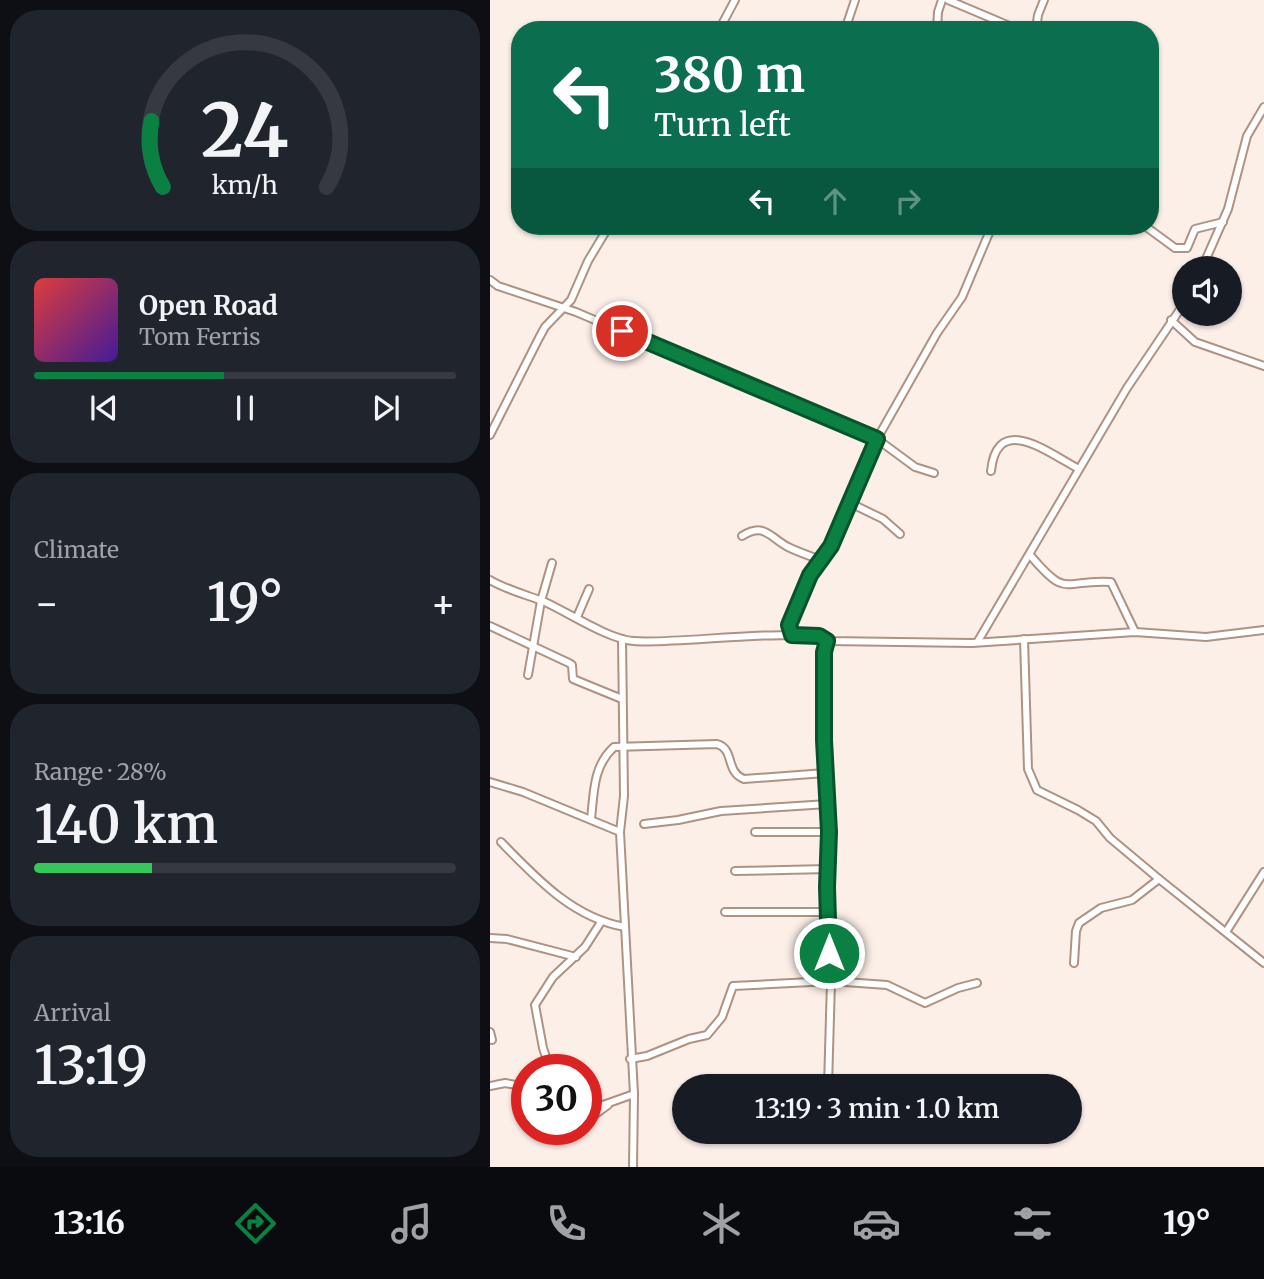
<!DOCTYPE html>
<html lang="en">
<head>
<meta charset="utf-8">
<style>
	:root { --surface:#171b24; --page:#20242c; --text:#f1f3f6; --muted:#9ea1a6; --line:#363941; --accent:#0b8043 }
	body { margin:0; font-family:Merriweather,serif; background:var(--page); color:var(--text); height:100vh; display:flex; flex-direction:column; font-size:26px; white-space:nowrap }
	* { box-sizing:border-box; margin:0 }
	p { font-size:23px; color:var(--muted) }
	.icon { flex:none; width:38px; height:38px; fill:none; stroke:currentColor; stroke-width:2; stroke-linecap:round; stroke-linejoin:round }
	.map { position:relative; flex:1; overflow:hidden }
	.panel { display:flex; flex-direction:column; gap:10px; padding:10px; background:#0d0f14; width:490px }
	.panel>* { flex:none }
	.hud { position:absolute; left:21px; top:21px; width:648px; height:214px; border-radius:28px; box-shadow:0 2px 5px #0004; background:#0b6e4f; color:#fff; overflow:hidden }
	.fabs { position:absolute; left:682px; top:256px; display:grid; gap:14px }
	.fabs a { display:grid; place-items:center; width:70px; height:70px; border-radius:50%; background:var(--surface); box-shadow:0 2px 5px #0004; font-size:35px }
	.speed { position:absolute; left:21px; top:1054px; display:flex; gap:14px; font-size:35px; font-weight:700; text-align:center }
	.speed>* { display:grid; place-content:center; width:91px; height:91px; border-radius:50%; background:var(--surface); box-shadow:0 2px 5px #0004; line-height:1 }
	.speed .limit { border:10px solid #d22; background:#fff; color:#111 }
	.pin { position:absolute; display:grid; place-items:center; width:60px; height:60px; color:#fff; margin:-30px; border:4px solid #fff; border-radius:50%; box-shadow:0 2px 7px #0007 }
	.me { position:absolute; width:77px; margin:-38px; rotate:0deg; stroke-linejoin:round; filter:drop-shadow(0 0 5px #0008) }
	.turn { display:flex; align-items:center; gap:24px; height:147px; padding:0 28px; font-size:32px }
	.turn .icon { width:91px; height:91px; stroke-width:2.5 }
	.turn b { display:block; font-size:49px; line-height:60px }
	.lanes { display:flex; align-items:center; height:66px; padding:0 28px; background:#0003; justify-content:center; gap:35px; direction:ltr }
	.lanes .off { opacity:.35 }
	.big { font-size:52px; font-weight:600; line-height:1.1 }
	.panel .widget { flex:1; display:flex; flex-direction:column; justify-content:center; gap:10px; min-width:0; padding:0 24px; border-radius:28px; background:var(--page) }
	.panel .dial { align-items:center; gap:0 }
	.dial svg { height:182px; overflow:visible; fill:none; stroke:var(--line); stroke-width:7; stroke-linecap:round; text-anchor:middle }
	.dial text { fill:var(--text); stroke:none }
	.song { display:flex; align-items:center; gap:21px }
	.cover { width:84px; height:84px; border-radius:10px; background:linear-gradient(135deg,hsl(0 70% 55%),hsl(260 70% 35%)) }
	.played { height:7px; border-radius:4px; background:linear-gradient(90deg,var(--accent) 45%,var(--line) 45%) }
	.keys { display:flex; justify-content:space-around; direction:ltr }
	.heat { display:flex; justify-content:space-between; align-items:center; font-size:38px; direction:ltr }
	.charge { height:10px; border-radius:5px; background:linear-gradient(90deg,#34c759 28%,var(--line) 0) }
	.trip { position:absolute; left:182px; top:1074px; width:410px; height:70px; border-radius:35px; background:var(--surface); box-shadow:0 2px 5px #0004; font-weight:600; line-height:70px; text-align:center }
	.dock { display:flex; height:112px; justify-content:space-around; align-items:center; background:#090b0e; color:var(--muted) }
	.dock .icon { width:49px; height:49px }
	.dock .selected { color:var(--accent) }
	.dock b { font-size:32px; color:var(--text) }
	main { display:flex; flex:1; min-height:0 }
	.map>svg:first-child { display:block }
</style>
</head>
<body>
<main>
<section class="panel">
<div class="widget dial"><svg viewBox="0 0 100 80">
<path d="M14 69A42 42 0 1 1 86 69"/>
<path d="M14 69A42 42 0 0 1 9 40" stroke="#0b8043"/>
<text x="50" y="56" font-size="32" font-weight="700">24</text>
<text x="50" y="72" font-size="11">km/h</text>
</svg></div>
<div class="widget">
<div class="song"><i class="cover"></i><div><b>Open Road</b><p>Tom Ferris</p></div></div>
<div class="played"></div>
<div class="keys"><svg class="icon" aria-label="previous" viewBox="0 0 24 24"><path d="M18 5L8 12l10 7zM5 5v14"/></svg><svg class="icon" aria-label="pause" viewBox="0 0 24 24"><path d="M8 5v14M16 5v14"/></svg><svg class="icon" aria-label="next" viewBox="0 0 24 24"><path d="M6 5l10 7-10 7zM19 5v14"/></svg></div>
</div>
<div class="widget"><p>Climate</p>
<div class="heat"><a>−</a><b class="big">19°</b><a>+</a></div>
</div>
<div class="widget"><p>Range · 28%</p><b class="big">140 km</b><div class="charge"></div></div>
<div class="widget"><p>Arrival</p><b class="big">13:19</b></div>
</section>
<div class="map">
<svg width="774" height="1167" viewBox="0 0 774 1167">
	<rect width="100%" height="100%" fill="#fcefe8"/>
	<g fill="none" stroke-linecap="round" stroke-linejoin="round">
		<defs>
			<g id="street">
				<polyline points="458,0 529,30"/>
				<polyline points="229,30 245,0"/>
				<polyline points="355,30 365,0"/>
				<polyline points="447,30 448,12 452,0"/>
				<polyline points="546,30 548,15 554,0"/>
				<polyline points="655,226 685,248 697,248 705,229 733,222"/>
				<polyline points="712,268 738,209 757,136 774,107"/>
				<polyline points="0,280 8,286 86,312 234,375 345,420 387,439 425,467 444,473"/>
				<polyline points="681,320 705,342 774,366"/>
				<polyline points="0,435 49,338 55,327 81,300 98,261 119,226"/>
				<path d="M501,471C507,411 560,454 589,469"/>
				<polyline points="358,502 393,519 410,534"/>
				<path d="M252,536C275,522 279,537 298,547C308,552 320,556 331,560"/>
				<path d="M540,555C578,600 572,579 621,582L645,632"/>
				<path d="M0,580C17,590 37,595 55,602C79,613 120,640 144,641C184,645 311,626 337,641L482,643L645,632L716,637L774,630"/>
				<polyline points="87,617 99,589"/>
				<polyline points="0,626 79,663 82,665 83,679 132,699"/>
				<polyline points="301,635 299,625 320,575 341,546 387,439 447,333 472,297 499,233 505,226"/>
				<polyline points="132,639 134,796 130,832 144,1094 143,1167"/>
				<polyline points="534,639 538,769 547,790 588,810 606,821 620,838 669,879 774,963"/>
				<polyline points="337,641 334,651 334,740 339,832 337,887 341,981 338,1087"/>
				<polyline points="488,641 637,388 695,302"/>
				<polyline points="38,675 51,601 62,563"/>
				<polyline points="0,782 33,792 130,832"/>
				<path d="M101,819C104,792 103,766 124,747L227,744C245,749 235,772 254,779L335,773"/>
				<polyline points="154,824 188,820 231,811 338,804"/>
				<polyline points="265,832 339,832"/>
				<path d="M11,842C46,878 83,918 135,927"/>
				<polyline points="245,871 338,869"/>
				<polyline points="235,912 339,912"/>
				<polyline points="736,932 774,872"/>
				<polyline points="0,938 17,939 86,957"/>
				<polyline points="584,963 586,931 589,923 611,908 642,900 669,879"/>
				<polyline points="0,1032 2,1040"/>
				<polyline points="140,1059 157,1056 199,1039 217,1035 232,1017 243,986 341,981 397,985 435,1003 468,988 487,983"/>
				<polyline points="60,1069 53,1048 45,1005 63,977 95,947 111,922"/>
				<polyline points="0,1086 15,1083 37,1087"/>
				<polyline points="96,1103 113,1105 144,1094"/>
				<polyline points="96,1121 118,1105"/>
			</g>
		</defs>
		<use href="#street" stroke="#af9282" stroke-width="10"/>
		<use href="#street" stroke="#fff" stroke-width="6"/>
	</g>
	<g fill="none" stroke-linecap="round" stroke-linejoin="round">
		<defs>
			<polyline id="route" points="132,331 387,439 341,546 320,575 299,625 302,635 329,636 337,641 334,652 334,740 339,832 337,887 339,953"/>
		</defs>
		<use href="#route" stroke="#07532c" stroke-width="18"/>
		<use href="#route" stroke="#0b8043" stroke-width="12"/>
	</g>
</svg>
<div class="fabs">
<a><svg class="icon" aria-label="sound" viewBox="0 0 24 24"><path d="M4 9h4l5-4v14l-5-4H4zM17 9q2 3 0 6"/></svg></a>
</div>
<div class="speed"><div class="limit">30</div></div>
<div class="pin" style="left:132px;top:331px;background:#d93025"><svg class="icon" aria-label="arrive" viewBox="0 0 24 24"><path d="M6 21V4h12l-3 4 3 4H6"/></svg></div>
<svg class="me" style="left:339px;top:953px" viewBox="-20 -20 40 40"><circle r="17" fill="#0b8043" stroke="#fff" stroke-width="3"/><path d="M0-11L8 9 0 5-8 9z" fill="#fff"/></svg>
<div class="trip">13:19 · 3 min · 1.0 km</div>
<div class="hud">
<div class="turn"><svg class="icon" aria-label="left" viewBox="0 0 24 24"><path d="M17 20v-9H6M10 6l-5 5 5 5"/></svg><div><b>380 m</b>Turn left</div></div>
<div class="lanes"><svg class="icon" aria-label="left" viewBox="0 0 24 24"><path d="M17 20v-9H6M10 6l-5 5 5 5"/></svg><svg class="icon off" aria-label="ahead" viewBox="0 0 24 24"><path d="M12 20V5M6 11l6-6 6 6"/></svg><svg class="icon off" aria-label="right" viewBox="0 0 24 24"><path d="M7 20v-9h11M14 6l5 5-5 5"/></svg></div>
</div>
</div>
</main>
<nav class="dock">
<b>13:16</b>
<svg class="icon selected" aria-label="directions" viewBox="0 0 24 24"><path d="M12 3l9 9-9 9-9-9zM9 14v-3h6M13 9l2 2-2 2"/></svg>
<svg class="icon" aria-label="music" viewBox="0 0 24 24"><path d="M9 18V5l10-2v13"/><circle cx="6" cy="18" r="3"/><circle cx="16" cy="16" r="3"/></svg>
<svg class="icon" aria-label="phone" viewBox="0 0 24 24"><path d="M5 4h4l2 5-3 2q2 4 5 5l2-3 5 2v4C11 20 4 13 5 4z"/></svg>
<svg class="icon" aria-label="climate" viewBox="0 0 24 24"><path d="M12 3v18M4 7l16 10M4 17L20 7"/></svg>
<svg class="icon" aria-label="car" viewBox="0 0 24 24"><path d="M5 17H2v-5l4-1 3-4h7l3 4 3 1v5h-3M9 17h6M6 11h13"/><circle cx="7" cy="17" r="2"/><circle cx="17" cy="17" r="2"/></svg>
<svg class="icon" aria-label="filters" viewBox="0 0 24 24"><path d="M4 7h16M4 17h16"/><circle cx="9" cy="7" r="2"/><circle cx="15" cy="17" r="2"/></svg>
<b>19°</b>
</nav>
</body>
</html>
